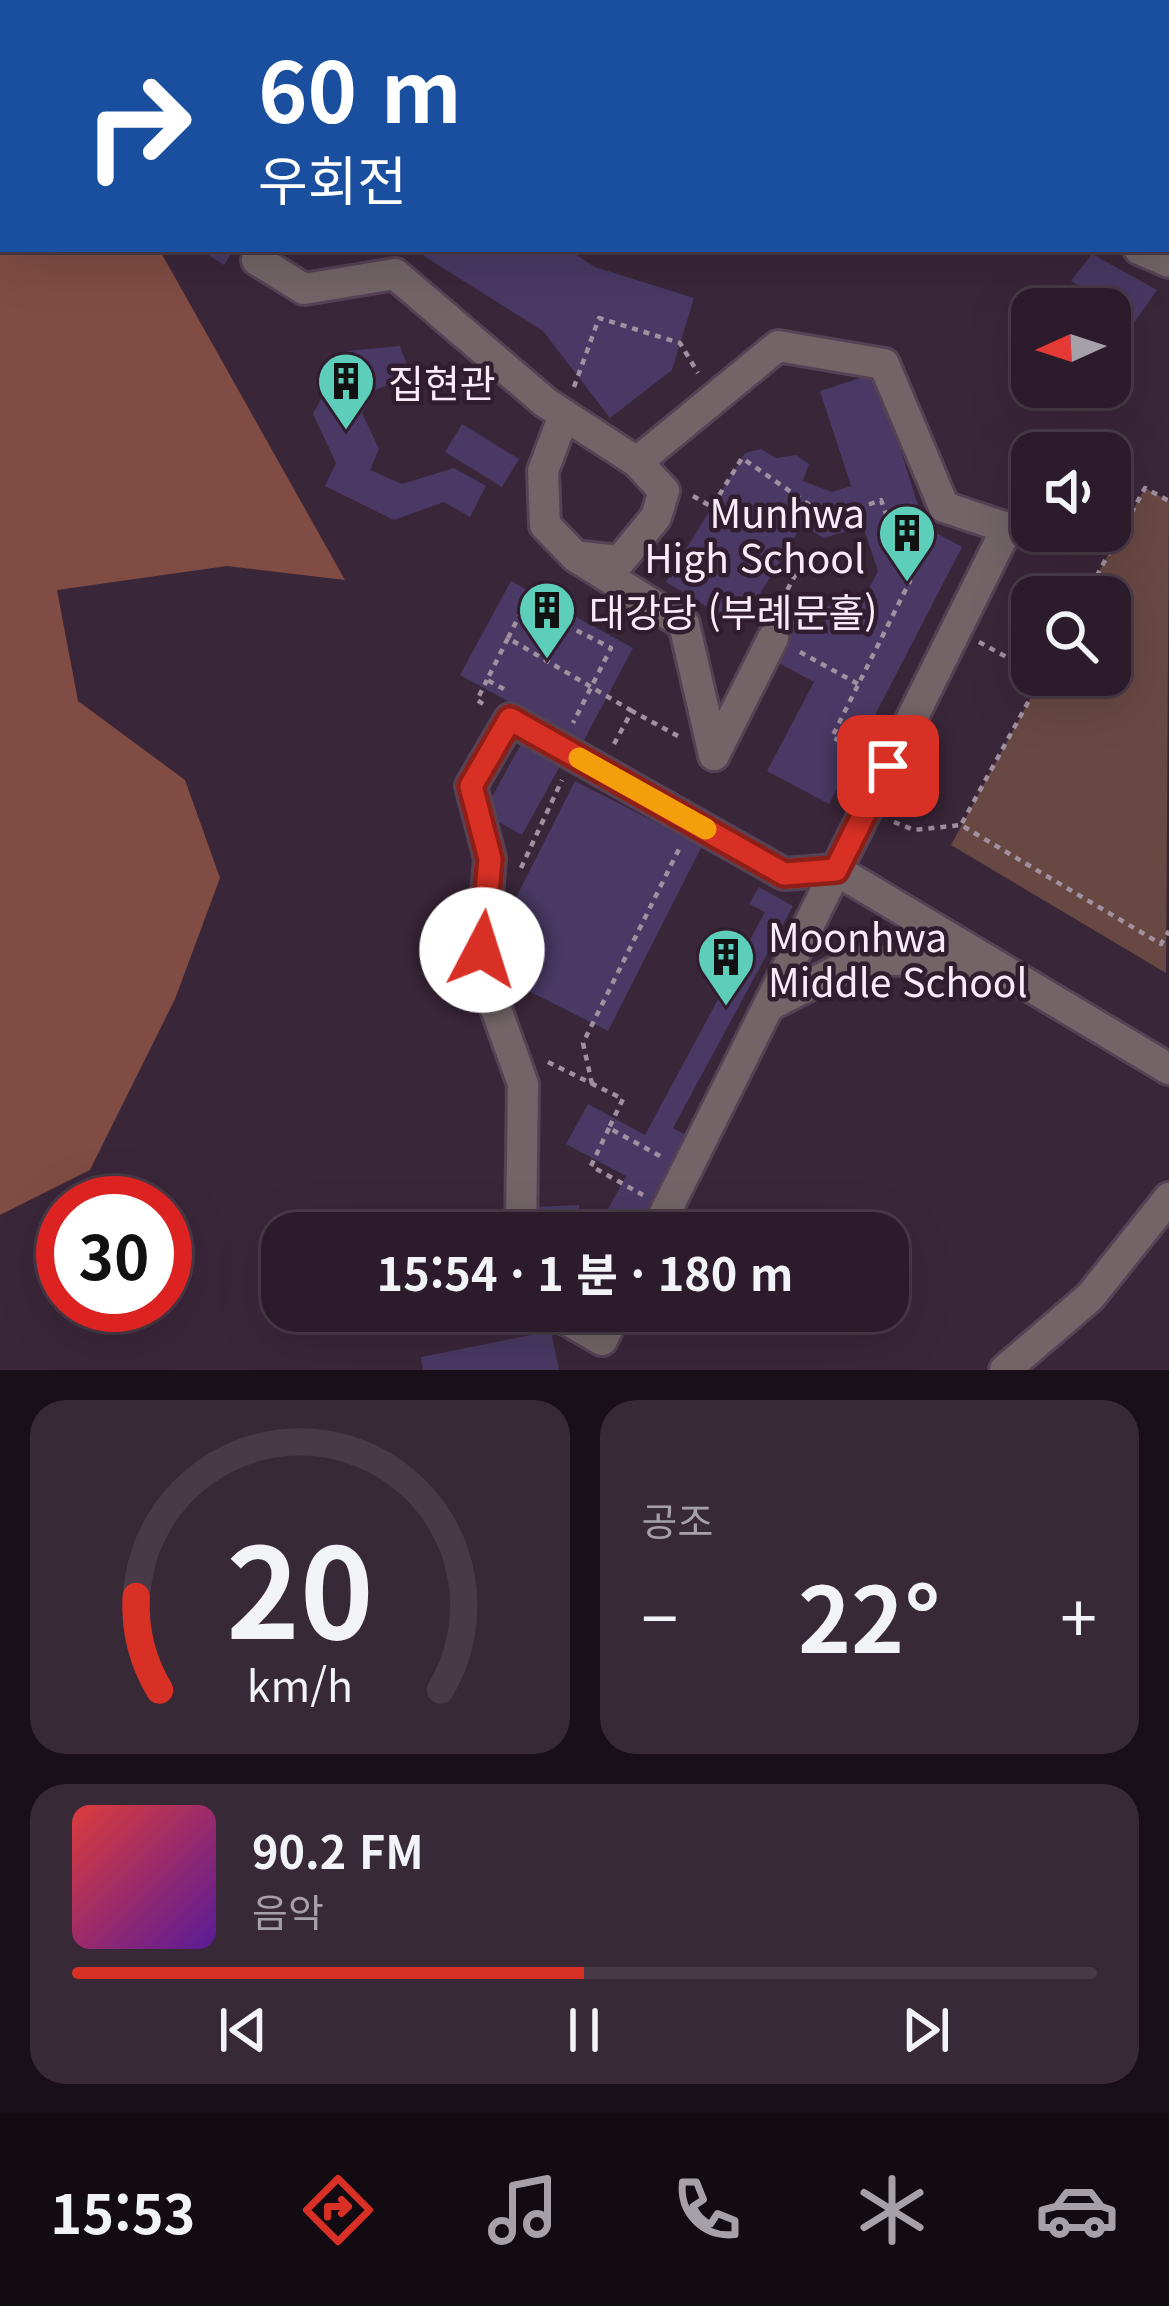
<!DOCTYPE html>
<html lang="ko">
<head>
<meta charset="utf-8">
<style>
	:root { --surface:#2c1c2b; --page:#382937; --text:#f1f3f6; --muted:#a6a1a9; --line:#483a47; --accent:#d93025 }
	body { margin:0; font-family:Georgia,"Noto Sans KR",serif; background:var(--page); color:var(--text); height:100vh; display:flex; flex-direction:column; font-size:45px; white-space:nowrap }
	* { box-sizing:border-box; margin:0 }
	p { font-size:39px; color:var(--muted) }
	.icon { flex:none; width:66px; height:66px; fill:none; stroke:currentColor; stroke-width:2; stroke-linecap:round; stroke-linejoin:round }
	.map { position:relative; height:1370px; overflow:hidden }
	.side { display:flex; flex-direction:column; gap:30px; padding:30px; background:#180f18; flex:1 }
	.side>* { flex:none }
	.hud { position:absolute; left:0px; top:0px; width:1170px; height:252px; box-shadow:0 12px 48px #0002,0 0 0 3px var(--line); background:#1a4fa0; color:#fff; overflow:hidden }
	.needle { width:78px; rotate:267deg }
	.controls { position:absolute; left:1011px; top:288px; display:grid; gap:24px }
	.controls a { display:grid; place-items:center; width:120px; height:120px; border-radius:24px; background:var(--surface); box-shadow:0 12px 48px #0002,0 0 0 3px var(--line); font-size:60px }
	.speed { position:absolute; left:36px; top:1176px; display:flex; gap:24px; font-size:60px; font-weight:700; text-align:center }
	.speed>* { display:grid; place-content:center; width:156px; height:156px; border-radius:50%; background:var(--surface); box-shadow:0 12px 48px #0002,0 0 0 3px var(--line); line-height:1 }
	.speed .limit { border:18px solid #d22; background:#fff; color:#111 }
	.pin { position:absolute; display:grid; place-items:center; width:102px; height:102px; color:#fff; margin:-51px; border-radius:24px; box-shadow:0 6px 18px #0006 }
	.me { position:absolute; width:132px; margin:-66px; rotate:5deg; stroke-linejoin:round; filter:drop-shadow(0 0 9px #0008) }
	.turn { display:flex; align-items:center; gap:42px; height:252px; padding:0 60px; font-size:54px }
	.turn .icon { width:156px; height:156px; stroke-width:2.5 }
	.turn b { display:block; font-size:84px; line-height:102px }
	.big { font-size:90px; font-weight:700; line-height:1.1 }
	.side .card { flex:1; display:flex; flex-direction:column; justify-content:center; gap:18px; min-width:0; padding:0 42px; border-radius:36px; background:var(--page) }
	.side .dial { align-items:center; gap:0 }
	.dial svg { height:312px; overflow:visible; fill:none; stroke:var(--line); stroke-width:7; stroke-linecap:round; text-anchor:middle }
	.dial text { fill:var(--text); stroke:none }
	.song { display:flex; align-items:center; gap:36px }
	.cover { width:144px; height:144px; border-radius:18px; background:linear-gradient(135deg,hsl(0 70% 55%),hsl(270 70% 35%)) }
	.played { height:12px; border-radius:6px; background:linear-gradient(90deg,var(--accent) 50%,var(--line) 50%) }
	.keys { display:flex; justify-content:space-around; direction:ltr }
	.heat { display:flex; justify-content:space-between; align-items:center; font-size:66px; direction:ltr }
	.side .tiles { flex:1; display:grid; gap:30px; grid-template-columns:1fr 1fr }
	.card:last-child { grid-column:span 2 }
	.trip { position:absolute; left:261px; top:1212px; width:648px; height:120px; border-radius:36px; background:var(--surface); box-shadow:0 12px 48px #0002,0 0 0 3px var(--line); font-weight:700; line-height:120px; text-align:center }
	.menu { display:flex; height:192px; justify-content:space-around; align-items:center; background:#120b11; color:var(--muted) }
	.menu .icon { width:84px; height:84px }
	.menu .active { color:var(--accent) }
	.menu b { font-size:54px; color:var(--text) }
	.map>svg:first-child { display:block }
</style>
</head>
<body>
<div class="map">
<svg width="1169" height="1370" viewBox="0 0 1169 1370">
	<rect width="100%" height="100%" fill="#3a2639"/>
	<polygon fill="#684842" points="1145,488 1169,501 1166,973 951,845 1043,675 1110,675 1110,597 1085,597"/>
	<g fill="#804c43">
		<polygon points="0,0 102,0 3,3 3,249 159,249 345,580 227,566 57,590 78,701 185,780 220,878 175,999 90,1170 0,1215"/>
		<polygon points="198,0 437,0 201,3"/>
	</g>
	<g fill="#493964">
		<polygon points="199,249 234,249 224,265"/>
		<polygon points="428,249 567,249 595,267 694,298 672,370 610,418 543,331 424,256"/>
		<polygon points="1092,254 1157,290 1124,337 1110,322 1107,304 1071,281"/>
		<polygon points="400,346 411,376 375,390 362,413 379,449 370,470 402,484 454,468 486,486 470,517 444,502 394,520 325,486 336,463 313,414 347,351"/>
		<polygon points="876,373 925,527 962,547 829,804 767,771 814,682 773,660 795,617 828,634 823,609 842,598 853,618 878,571 863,526 824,538 802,525 740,627 666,582 745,453 761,449 776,458 796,455 809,464 803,481 832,492 851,486 820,391"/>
		<polygon points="462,424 519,459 502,487 445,452"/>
		<polygon points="511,581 633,648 583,742 460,675"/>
		<polygon points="521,744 560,766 522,835 483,813"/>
		<polygon points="575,781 702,846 608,1031 481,967"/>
		<polygon points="759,887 793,906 673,1128 693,1139 642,1233 595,1233 626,1176 566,1144 588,1104 645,1135 765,912 749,904"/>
		<polygon points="579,1205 581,1233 536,1233 535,1207"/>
		<polygon points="551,1331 559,1370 423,1370 421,1357"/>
	</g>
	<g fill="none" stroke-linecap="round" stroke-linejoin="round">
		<defs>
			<g id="minor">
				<polyline points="1139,249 1169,262"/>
				<polyline points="257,260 304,289 395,274 546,403 637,462 778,346 884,364 944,507 1007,528 655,1233"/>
				<polyline points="564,415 543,471 545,525 576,557 684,624 714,755"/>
				<polyline points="582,557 620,561 656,517 664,491 637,462"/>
				<polyline points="714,755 773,638"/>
				<polyline points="770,1005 856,961 959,958 980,966"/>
				<polyline points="521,1233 523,1084 481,967 490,858 471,786 510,719 784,874 836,870 1169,1069"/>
				<polyline points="552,1311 602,1340 616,1311"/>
			</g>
			<polyline id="tertiary" points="1005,1370 1090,1297 1169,1198"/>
		</defs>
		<use href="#minor" stroke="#554254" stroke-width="36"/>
		<use href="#tertiary" stroke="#554254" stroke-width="36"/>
		<g stroke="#a190a0" stroke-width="4.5" stroke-dasharray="6 6" stroke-linecap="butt">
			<polyline points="852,0 856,3"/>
			<polyline points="574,387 599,318 680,343 698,373"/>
			<polyline points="693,496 712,507 742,458 830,519 881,500 910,581 832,737 861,752"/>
			<polyline points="1085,597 1145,488 1169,501"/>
			<polyline points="776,611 799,568 855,555"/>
			<polyline points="508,638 525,604 611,648 573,723"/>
			<polyline points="979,642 1032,671"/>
			<polyline points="800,652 858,684"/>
			<polyline points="504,689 487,680 508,638 632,711"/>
			<polyline points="483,704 477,700 487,680"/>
			<polyline points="614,744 632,711 678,736"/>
			<polyline points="894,822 914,830 961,825 1161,944 1169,931"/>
			<polyline points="962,823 1043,675"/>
			<polyline points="521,868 562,780"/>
			<polyline points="548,1062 623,1099 609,1128 660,1156"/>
			<polyline points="592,1084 583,1043 679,849"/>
			<polyline points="609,1128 591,1166 643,1195"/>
		</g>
		<use href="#minor" stroke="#726467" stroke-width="30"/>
		<use href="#tertiary" stroke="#726467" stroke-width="30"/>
	</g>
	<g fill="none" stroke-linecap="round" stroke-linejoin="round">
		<defs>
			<polyline id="route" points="482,950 490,859 471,786 510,719 784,874 836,870 888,766"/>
		</defs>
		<use href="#route" stroke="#8d1f18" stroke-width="30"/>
		<use href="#route" stroke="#d93025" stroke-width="21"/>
		<polyline stroke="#f59e0b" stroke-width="21" points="579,758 706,829"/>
	</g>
	<defs>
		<symbol id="building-pin" viewBox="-11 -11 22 30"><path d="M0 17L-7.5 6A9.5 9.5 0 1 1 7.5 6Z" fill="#5dceb9" stroke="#301d2e"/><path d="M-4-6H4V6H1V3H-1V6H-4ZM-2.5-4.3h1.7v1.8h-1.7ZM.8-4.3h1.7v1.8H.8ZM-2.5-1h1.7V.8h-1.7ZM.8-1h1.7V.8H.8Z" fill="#111"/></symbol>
	</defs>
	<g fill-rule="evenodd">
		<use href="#building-pin" x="313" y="348" width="66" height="90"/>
		<use href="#building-pin" x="874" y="500" width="66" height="90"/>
		<use href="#building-pin" x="514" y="577" width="66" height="90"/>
		<use href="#building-pin" x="693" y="924" width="66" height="90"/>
	</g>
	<g text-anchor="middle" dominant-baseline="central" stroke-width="9" stroke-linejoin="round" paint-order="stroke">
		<g font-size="39" fill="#f9ecf8" stroke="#301d2e" text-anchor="start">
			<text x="388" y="381">집현관</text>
			<text x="865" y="511" text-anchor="end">Munhwa<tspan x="865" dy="45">High School</tspan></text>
			<text x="589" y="610">대강당 (부례문홀)</text>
			<text x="768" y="935">Moonhwa<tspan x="768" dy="45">Middle School</tspan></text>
		</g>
	</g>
</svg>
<div class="controls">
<a><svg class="needle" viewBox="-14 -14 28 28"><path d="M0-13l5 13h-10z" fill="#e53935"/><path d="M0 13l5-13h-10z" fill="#a6a1a9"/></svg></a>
<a><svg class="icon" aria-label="sound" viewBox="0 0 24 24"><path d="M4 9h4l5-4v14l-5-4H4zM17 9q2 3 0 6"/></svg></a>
<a><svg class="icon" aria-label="search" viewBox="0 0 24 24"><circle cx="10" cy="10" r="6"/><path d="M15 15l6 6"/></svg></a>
</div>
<div class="speed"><div class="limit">30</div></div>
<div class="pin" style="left:888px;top:766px;background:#d93025"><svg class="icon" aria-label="arrive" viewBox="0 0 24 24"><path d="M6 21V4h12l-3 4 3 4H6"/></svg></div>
<svg class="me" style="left:482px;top:950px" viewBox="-20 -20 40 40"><circle r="19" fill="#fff"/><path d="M0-13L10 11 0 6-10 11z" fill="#d93025"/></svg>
<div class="trip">15:54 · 1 분 · 180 m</div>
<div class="hud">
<div class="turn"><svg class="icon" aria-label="right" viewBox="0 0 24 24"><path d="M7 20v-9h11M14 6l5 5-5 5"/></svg><div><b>60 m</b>우회전</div></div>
</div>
</div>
<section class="side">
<div class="tiles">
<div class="card dial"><svg viewBox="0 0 100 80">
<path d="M14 69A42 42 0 1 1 86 69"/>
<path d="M14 69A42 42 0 0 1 8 45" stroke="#d93025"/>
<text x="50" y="56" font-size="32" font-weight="700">20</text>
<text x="50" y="72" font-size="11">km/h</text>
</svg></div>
<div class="card"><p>공조</p>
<div class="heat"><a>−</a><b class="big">22°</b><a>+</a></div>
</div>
<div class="card">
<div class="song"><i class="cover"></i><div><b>90.2 FM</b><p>음악</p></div></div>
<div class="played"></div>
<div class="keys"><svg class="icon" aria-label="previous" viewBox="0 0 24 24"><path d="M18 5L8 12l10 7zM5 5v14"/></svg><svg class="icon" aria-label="pause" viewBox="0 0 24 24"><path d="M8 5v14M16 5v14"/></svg><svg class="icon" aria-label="next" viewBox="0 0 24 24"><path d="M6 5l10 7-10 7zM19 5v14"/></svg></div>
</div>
</div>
</section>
<nav class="menu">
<b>15:53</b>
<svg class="icon active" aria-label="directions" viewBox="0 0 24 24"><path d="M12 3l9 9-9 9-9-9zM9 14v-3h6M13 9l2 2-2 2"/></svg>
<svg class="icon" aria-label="music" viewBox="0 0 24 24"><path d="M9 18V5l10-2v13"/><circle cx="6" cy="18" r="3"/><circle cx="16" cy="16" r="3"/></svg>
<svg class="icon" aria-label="phone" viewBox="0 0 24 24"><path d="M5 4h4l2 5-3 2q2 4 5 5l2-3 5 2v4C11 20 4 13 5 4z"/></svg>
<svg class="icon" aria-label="climate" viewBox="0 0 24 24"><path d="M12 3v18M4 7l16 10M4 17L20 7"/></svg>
<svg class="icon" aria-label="car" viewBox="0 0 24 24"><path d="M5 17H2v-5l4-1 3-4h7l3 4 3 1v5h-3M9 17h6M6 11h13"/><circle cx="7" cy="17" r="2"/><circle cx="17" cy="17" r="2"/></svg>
</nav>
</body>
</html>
